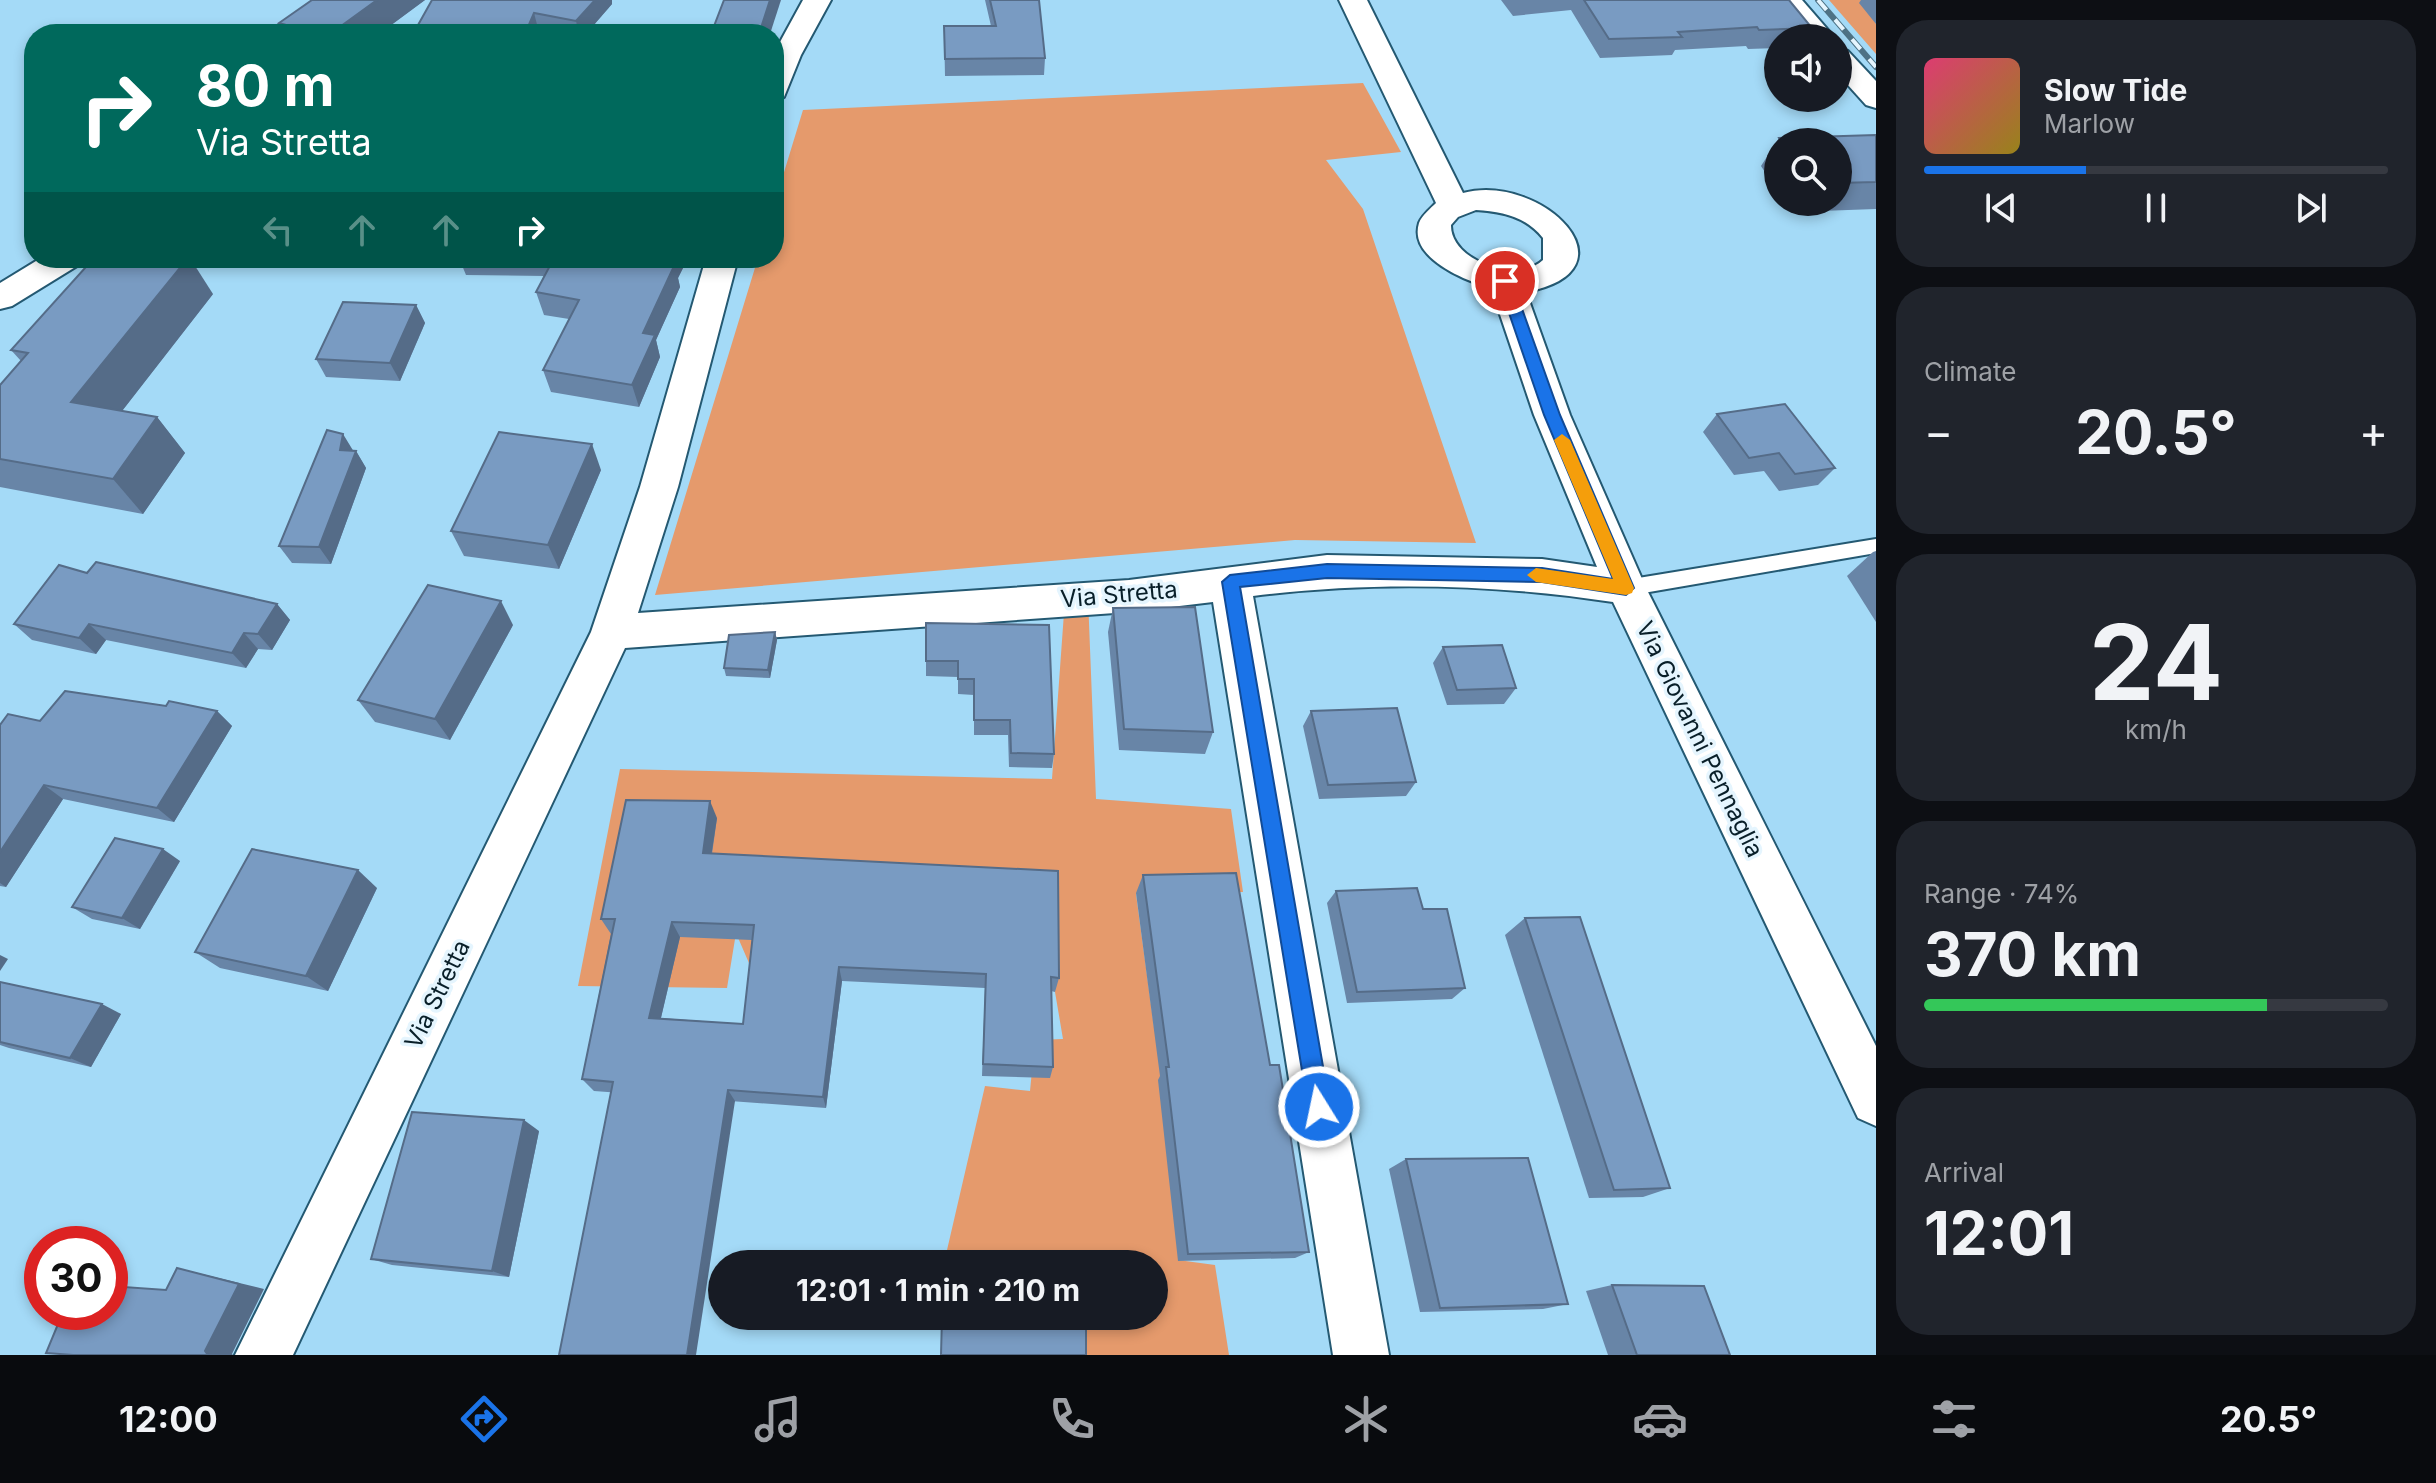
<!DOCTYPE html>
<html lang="en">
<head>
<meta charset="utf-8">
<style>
	:root { --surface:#171b24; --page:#20242c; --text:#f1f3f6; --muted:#9ea1a6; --line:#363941; --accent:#1a73e8 }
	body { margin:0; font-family:Inter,sans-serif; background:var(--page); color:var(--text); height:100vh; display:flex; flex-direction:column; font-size:30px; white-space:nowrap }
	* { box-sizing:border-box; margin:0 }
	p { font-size:26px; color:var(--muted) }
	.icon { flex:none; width:44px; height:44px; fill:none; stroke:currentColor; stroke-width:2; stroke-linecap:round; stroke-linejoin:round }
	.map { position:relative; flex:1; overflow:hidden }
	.side { display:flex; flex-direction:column; gap:20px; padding:20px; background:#0d0f14; width:560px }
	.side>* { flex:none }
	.guide { position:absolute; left:24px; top:24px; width:760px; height:244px; border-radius:32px; box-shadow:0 4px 12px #0003; background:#00695c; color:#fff; overflow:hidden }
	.fabs { position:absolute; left:1764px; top:24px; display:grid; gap:16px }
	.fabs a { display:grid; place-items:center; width:88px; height:88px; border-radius:50%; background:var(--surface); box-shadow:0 4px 12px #0003; font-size:40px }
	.speed { position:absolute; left:24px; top:1226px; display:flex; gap:16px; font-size:40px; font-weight:700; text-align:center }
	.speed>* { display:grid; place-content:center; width:104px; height:104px; border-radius:50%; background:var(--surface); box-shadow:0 4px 12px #0003; line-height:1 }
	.speed .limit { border:12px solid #d22; background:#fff; color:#111 }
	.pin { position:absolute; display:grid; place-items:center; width:68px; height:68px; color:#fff; margin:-34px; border:4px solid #fff; border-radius:50%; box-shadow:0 2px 8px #0007 }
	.me { position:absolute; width:88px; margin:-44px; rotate:350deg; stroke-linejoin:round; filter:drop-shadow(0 0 6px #0008) }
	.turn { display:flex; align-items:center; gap:28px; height:168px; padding:0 40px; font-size:36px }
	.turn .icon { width:104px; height:104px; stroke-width:2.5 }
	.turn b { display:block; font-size:56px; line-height:68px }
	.lanes { display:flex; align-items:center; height:76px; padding:0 40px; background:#0003; justify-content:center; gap:40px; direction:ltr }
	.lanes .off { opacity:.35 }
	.big { font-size:60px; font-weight:700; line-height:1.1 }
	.side .card { flex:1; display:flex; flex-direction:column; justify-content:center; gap:12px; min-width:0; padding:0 28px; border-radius:32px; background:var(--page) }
	.side .dial { align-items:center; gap:0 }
	.dial b { font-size:104px; line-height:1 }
	.song { display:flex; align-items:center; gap:24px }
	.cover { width:96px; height:96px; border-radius:12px; background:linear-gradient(135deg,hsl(340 70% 55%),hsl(50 70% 35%)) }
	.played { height:8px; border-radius:4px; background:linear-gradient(90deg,var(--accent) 35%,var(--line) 35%) }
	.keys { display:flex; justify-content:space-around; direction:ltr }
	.heat { display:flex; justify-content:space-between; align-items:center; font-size:44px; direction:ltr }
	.charge { height:12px; border-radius:6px; background:linear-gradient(90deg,#34c759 74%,var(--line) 0) }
	.trip { position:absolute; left:708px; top:1250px; width:460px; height:80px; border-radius:40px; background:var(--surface); box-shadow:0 4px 12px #0003; font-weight:700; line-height:80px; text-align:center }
	.tabs { display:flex; height:128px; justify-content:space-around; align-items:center; background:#090b0e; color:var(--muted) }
	.tabs .icon { width:56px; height:56px }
	.tabs .current { color:var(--accent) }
	.tabs b { font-size:36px; color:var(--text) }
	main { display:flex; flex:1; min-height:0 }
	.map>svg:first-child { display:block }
</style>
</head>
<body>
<main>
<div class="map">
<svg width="1876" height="1355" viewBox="0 0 1876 1355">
	<rect width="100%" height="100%" fill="#a4daf7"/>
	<g fill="#e59a6c">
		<polygon points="1829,0 1863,0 1876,24 1876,54"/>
		<polygon points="1363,83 1401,152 1326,160 1363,209 1476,543 1295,540 655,595 758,258 774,258 774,205 803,110"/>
		<polygon points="1088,598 1096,799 1231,809 1243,892 1136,894 1154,1027 1249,1023 1178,1260 1215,1265 1229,1355 1080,1355 1080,1316 1154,1316 1154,1264 944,1263 985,1086 1030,1091 1035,1040 1063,1039 1055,992 1054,887 755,977 736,933 727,988 578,986 620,769 1052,779 1065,599"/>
	</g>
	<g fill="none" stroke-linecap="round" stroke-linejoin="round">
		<defs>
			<polygon id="service" points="1876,539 1876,553 1626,596 1619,593 1616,588 1619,583 1626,580"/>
			<g id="minor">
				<polygon points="803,0 831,0 801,55 784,97 774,100 774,53"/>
				<path d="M1339,0H1367L1463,193C1541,172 1641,270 1526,292L1570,415L1646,588L1876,1046V1126L1858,1118L1613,602C1495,584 1371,581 1253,596L1389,1355H1333L1213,602L1129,612L625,648L293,1355H235L591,632L640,487L706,258H738L678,487L638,613L1129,580L1327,555L1542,559L1597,567L1534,415L1491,288C1466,281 1408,258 1419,223C1422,215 1431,208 1436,203ZM1476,210C1503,212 1525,216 1543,238V260C1518,284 1450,261 1451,225L1458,217Z"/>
				<polygon points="1773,0 1802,0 1835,38 1806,38"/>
				<polygon points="1838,48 1848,51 1876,81 1876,108 1866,105 1838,74"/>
				<polygon points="41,258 81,258 77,266 12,306 0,309 0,283"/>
			</g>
		</defs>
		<use href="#service" stroke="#245972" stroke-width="4"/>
		<use href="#minor" stroke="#245972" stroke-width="4"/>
		<use href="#service" fill="#fff" fill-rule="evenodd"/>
		<use href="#minor" fill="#fff" fill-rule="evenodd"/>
		<defs>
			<polyline id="rail" points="1818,0 1876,67"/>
		</defs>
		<use href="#rail" stroke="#4e7285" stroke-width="6"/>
		<use href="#rail" stroke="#e5f5fe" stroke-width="4" stroke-dasharray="13" stroke-linecap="butt"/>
	</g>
	<g fill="#6885a7" fill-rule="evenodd">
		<polygon points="312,0 425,0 379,34 284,34 279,23"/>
		<polygon points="432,0 612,0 612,4 586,34 549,34"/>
		<polygon points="985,0 1039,0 1045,58 1044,75 945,76 944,26 991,26"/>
		<polygon points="1501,0 1789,0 1812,28 1806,38 1778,38 1778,48 1748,49 1746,46 1675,50 1672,55 1600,58 1571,10 1513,16"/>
		<polygon points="1861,0 1876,0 1876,24 1859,3"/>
		<polygon points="1876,135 1876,209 1792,212 1785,202 1838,202 1838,142 1778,142 1778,192 1761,166 1779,138"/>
		<polygon points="459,258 688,258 678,278 680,287 656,340 660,357 639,407 551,392 543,370 569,319 544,315 536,292 545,276 466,275"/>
		<polygon points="213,294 122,411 157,417 185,453 143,514 0,487 0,385 21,361 11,350"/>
		<polygon points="416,305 425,323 400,381 326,377 316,359"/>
		<polygon points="1717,414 1835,468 1818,485 1779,491 1764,471 1734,475 1703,432"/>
		<polygon points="353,451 356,451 366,468 331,564 292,563 279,546"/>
		<polygon points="601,470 559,569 464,556 451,531"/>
		<polygon points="1876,551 1876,622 1847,576 1873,552"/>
		<polygon points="87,573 277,604 290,620 272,650 258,649 246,668 106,640 96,654 32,640 14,624"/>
		<polygon points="1113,608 1213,732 1205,754 1119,750 1108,632"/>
		<polygon points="926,623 1054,754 1052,768 1009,767 1008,735 974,735 974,695 958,694 958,677 926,676"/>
		<polygon points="513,625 450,740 375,722 358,700"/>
		<polygon points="775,632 777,640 770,678 726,676 724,668"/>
		<polygon points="1443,647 1516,688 1504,704 1447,705 1433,663"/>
		<polygon points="166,706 217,711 232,726 174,822 63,799 6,887 0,886 0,725"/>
		<polygon points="1311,711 1416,782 1406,796 1319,799 1303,726"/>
		<path d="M717,818L712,854L1059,978L1055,992L1051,991L1053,1067L1050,1078L982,1076L985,988L842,981L826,1108L594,1091L582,1079L611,934L601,919ZM680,937L752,940L743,1024L661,1018Z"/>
		<polygon points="180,861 140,929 92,919 72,907"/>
		<polygon points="1143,875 1270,1065 1309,1252 1295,1258 1178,1261 1158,1080 1160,1076 1136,893"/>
		<polygon points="377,888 328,991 220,968 195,952"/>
		<polygon points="1336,891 1423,909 1465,988 1452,999 1347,1003 1327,903"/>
		<polygon points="1525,918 1670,1188 1643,1197 1589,1198 1505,935"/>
		<polygon points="0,982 121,1014 91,1067 9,1048 0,1045"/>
		<polygon points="539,1131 509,1277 392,1265 371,1259"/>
		<polygon points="1406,1159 1568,1304 1543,1309 1420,1312 1389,1169"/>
		<polygon points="1612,1285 1730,1355 1608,1355 1586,1291"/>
	</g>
	<g fill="#556c88">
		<polygon points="377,0 425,0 379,34 330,34"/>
		<polygon points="595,0 612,0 612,4 586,34 579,34 576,21"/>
		<polygon points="770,0 781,0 770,34 759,34"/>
		<polygon points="534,13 539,32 539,34 525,34"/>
		<polygon points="188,258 190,258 213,294 101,438 71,402"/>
		<polygon points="672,258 688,258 678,278 680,287 656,340 660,357 639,407 632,385 643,333"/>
		<polygon points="416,305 425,323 400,381 390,363"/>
		<polygon points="157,417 185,453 143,514 113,479"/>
		<polygon points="343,434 354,452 356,451 366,468 331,564 319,547"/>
		<polygon points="592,444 601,470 559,569 548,545"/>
		<polygon points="501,601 513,625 450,740 435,719"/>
		<polygon points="277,604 290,620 272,650 258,634"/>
		<polygon points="89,624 106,640 96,654 79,638"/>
		<polygon points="775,632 777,640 770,678 768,670"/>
		<polygon points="244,633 258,649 246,668 232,653"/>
		<polygon points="217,711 232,726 174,822 157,808"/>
		<polygon points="44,785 63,799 6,887 0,883 0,852"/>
		<polygon points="710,801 717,818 709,870 703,853"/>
		<polygon points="163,849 180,861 140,929 122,918"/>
		<polygon points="358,870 377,888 328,991 306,976"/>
		<polygon points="672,922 680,937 658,1030 649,1018"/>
		<polygon points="0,955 8,959 0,971"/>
		<polygon points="839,967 842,981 826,1108 823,1097"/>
		<polygon points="102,1004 121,1014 91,1067 70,1058"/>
		<polygon points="728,1090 735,1101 696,1355 687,1355"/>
		<polygon points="524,1120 539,1131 509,1277 492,1271"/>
		<polygon points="177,1268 264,1289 232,1354 233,1355 208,1355 205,1351"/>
	</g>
	<g fill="#799bc2" stroke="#556c88" stroke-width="2" fill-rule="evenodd">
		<polygon points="312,0 377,0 330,34 318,34 279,23"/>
		<polygon points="432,0 595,0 576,21 534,13 525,34 413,34"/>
		<polygon points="724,0 770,0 759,34 711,34"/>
		<polygon points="990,0 1039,0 1045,58 945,59 944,26 996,26"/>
		<polygon points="1584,0 1789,0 1812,28 1759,30 1757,27 1678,32 1682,37 1609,39"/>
		<polygon points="1876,135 1876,182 1838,183 1838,142 1781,142 1779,138"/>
		<polygon points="94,258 188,258 71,402 157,417 113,479 0,459 0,385 28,353 11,350"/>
		<polygon points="554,258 672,258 669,264 675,264 643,333 655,335 632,385 543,370 579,300 536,292"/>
		<polygon points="343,302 416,305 390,363 316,359"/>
		<polygon points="1785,404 1835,468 1795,474 1779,453 1749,458 1717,414"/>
		<polygon points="327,430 343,434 340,450 356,451 319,547 279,546"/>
		<polygon points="499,432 592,444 548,545 451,531"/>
		<polygon points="96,562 277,604 258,634 244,633 232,653 89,624 79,638 14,624 59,565 87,573"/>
		<polygon points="428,585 501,601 435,719 358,700"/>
		<polygon points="1195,607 1213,732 1124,729 1113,608"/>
		<polygon points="926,623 1049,625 1054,754 1011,753 1010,720 974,720 974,679 958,679 958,661 926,661"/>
		<polygon points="775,632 768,670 724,668 729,635"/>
		<polygon points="1502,645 1516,688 1457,690 1443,647"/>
		<polygon points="65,691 166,706 169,701 217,711 157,808 44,785 0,852 0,725 8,714 40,721"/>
		<polygon points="1397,708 1416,782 1328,785 1311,711"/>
		<path d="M626,800L710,801L703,853L1058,871L1059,978L1051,977L1053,1067L983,1064L986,974L839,967L823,1097L728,1090L687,1355H559L613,1082L582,1079L615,919H601ZM672,922L754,925L743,1024L649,1018Z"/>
		<polygon points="115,838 163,849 122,918 72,907"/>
		<polygon points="252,849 358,870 306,976 195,952"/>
		<polygon points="1236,873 1270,1065 1279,1065 1309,1252 1188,1254 1166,1067 1169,1067 1143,875"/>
		<polygon points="1417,888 1423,909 1447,909 1465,988 1357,992 1336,891"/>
		<polygon points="1580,917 1670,1188 1614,1190 1525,918"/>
		<polygon points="0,982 102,1004 70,1058 0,1042"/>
		<polygon points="412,1112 524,1120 492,1271 371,1259"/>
		<polygon points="1528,1158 1568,1304 1440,1308 1406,1159"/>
		<polygon points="944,1257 1086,1262 1086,1264 944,1264"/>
		<polygon points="177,1268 239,1284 205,1351 208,1355 73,1355 46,1353 63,1312 110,1312 110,1286 166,1290"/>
		<polygon points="1612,1285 1704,1286 1730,1355 1637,1355"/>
		<polygon points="942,1316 1086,1316 1086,1355 941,1355"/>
	</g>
	<polygon fill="#1a73e8" stroke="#114b97" stroke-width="2" points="1505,276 1512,281 1560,415 1634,588 1626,595 1542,582 1327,578 1240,587 1330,1107 1327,1115 1319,1119 1311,1115 1308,1107 1222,582 1230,575 1327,564 1542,568 1613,579 1544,415 1498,281"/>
	<polygon fill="#f59e0b" points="1562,434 1570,440 1634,588 1632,593 1626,595 1536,582 1527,575 1536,568 1613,579 1554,440"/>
	<g text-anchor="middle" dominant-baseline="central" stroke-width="7" stroke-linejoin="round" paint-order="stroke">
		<g font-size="24" fill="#091f29" stroke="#e5f5fe">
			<text transform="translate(1119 594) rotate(-5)">Via Stretta</text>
			<text transform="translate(1700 739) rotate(64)">Via Giovanni Pennaglia</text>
			<text transform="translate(437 994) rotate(-64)">Via Stretta</text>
		</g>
	</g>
</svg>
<div class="fabs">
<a><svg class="icon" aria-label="sound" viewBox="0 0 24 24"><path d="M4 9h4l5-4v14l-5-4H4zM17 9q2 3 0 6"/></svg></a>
<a><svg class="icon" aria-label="search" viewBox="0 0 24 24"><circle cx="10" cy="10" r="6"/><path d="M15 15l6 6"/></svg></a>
</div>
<div class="speed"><div class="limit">30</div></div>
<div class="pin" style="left:1505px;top:281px;background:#d93025"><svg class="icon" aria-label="arrive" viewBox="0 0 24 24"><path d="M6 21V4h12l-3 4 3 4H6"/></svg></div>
<svg class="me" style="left:1319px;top:1107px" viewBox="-20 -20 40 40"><circle r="17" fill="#1a73e8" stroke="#fff" stroke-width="3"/><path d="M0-11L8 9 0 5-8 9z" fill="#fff"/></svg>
<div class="trip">12:01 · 1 min · 210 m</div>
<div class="guide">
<div class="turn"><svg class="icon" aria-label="right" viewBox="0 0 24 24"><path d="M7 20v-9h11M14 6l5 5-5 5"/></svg><div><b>80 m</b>Via Stretta</div></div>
<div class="lanes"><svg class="icon off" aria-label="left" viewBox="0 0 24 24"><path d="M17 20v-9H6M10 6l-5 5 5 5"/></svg><svg class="icon off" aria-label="ahead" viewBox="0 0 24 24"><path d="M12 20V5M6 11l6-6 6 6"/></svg><svg class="icon off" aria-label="ahead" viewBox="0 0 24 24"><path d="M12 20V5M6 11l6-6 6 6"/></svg><svg class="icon" aria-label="right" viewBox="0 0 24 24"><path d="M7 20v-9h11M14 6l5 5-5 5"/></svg></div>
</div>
</div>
<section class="side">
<div class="card">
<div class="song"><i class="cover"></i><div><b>Slow Tide</b><p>Marlow</p></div></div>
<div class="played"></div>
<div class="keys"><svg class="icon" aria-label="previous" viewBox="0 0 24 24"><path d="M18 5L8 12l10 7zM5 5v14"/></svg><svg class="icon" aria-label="pause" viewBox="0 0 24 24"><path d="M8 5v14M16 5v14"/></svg><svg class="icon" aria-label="next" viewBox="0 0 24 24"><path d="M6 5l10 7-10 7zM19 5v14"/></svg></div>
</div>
<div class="card"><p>Climate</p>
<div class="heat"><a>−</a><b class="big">20.5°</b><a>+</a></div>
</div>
<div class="card dial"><b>24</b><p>km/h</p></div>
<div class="card"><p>Range · 74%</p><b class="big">370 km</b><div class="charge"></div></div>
<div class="card"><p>Arrival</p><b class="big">12:01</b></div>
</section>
</main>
<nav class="tabs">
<b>12:00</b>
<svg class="icon current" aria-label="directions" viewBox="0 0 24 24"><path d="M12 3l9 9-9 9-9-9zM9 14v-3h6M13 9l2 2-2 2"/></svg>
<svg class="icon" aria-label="music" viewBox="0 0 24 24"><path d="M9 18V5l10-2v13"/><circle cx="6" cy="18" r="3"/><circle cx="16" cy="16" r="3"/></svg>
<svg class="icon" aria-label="phone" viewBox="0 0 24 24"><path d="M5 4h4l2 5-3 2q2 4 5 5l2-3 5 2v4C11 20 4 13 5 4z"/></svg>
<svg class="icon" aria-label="climate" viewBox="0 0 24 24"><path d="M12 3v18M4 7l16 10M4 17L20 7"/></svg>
<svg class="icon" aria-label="car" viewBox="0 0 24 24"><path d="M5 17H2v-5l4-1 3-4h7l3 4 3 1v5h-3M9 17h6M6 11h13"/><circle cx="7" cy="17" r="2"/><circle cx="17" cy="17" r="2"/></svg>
<svg class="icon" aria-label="filters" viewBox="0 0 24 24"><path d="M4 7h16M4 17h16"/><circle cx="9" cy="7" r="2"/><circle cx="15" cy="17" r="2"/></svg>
<b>20.5°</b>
</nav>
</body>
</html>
